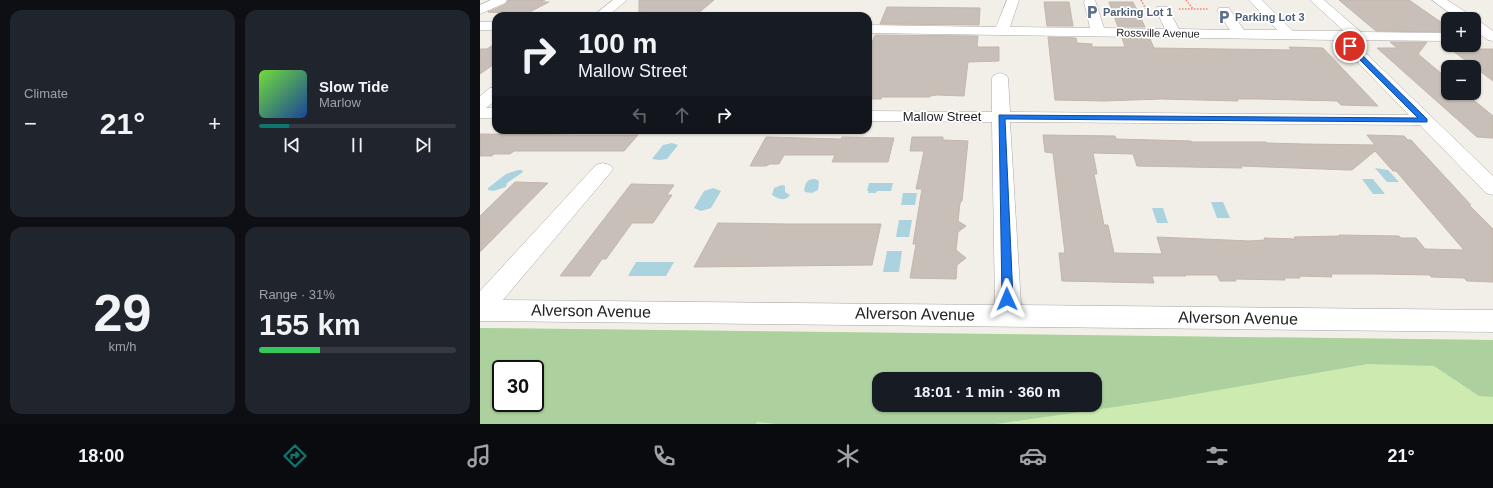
<!DOCTYPE html>
<html lang="en">
<head>
<meta charset="utf-8">
<style>
	:root { --surface:#171b24; --page:#20242c; --text:#f1f3f6; --muted:#9ea1a6; --line:#363941; --accent:#0f766e }
	body { margin:0; font-family:Helvetica,sans-serif; background:var(--page); color:var(--text); height:100vh; display:flex; flex-direction:column; font-size:15px; white-space:nowrap }
	* { box-sizing:border-box; margin:0 }
	p { font-size:13px; color:var(--muted) }
	.icon { flex:none; width:22px; height:22px; fill:none; stroke:currentColor; stroke-width:2; stroke-linecap:round; stroke-linejoin:round }
	.map { position:relative; flex:1; overflow:hidden }
	.panel { display:flex; flex-direction:column; gap:10px; padding:10px; background:#0d0f14; width:480px }
	.panel>* { flex:none }
	.banner { position:absolute; left:12px; top:12px; width:380px; height:122px; border-radius:12px; box-shadow:0 1px 3px #0004; background:#171b24; color:var(--text); overflow:hidden }
	.fabs { position:absolute; left:961px; top:12px; display:grid; gap:8px }
	.fabs a { display:grid; place-items:center; width:40px; height:40px; border-radius:8px; background:var(--surface); box-shadow:0 1px 3px #0004; font-size:20px }
	.speed { position:absolute; left:12px; top:360px; display:flex; gap:8px; font-size:20px; font-weight:700; text-align:center }
	.speed>* { display:grid; place-content:center; width:52px; height:52px; border-radius:50%; background:var(--surface); box-shadow:0 1px 3px #0004; line-height:1 }
	.speed .limit { border:2px solid #111; border-radius:6px; background:#fff; color:#111 }
	.pin { position:absolute; display:grid; place-items:center; width:34px; height:34px; color:#fff; margin:-17px; border:2px solid #fff; border-radius:50%; box-shadow:0 1px 4px #0007 }
	.me { position:absolute; width:44px; margin:-22px; rotate:359deg; stroke-linejoin:round; filter:drop-shadow(0 0 3px #0008) }
	.turn { display:flex; align-items:center; gap:14px; height:84px; padding:0 20px; font-size:18px }
	.turn .icon { width:52px; height:52px; stroke-width:2.5 }
	.turn b { display:block; font-size:28px; line-height:34px }
	.lanes { display:flex; align-items:center; height:38px; padding:0 20px; background:#0003; justify-content:center; gap:20px; direction:ltr }
	.lanes .off { opacity:.35 }
	.big { font-size:30px; font-weight:600; line-height:1.1 }
	.panel .card { flex:1; display:flex; flex-direction:column; justify-content:center; gap:6px; min-width:0; padding:0 14px; border-radius:12px; background:var(--page) }
	.panel .dial { align-items:center; gap:0 }
	.dial b { font-size:52px; line-height:1 }
	.song { display:flex; align-items:center; gap:12px }
	.cover { width:48px; height:48px; border-radius:6px; background:linear-gradient(135deg,hsl(100 70% 55%),hsl(220 70% 35%)) }
	.played { height:4px; border-radius:2px; background:linear-gradient(90deg,var(--accent) 15%,var(--line) 15%) }
	.keys { display:flex; justify-content:space-around; direction:ltr }
	.heat { display:flex; justify-content:space-between; align-items:center; font-size:22px; direction:ltr }
	.charge { height:6px; border-radius:3px; background:linear-gradient(90deg,#34c759 31%,var(--line) 0) }
	.panel .tiles { flex:1; display:grid; gap:10px; grid-template-columns:repeat(2,1fr) }
	.trip { position:absolute; left:392px; top:372px; width:230px; height:40px; border-radius:12px; background:var(--surface); box-shadow:0 1px 3px #0004; font-weight:600; line-height:40px; text-align:center }
	.tabs { display:flex; height:64px; justify-content:space-around; align-items:center; background:#090b0e; color:var(--muted) }
	.tabs .icon { width:28px; height:28px }
	.tabs .on { color:var(--accent) }
	.tabs b { font-size:18px; color:var(--text) }
	main { display:flex; flex:1; min-height:0 }
	.map>svg:first-child { display:block }
</style>
</head>
<body>
<main>
<section class="panel">
<div class="tiles">
<div class="card"><p>Climate</p>
<div class="heat"><a>−</a><b class="big">21°</b><a>+</a></div>
</div>
<div class="card">
<div class="song"><i class="cover"></i><div><b>Slow Tide</b><p>Marlow</p></div></div>
<div class="played"></div>
<div class="keys"><svg class="icon" aria-label="previous" viewBox="0 0 24 24"><path d="M18 5L8 12l10 7zM5 5v14"/></svg><svg class="icon" aria-label="pause" viewBox="0 0 24 24"><path d="M8 5v14M16 5v14"/></svg><svg class="icon" aria-label="next" viewBox="0 0 24 24"><path d="M6 5l10 7-10 7zM19 5v14"/></svg></div>
</div>
<div class="card dial"><b>29</b><p>km/h</p></div>
<div class="card"><p>Range · 31%</p><b class="big">155 km</b><div class="charge"></div></div>
</div>
</section>
<div class="map">
<svg width="1013" height="424" viewBox="0 0 1013 424">
	<rect width="100%" height="100%" fill="#f2efe9"/>
	<path fill="#cdebb0" fill-rule="evenodd" d="M0,328L1013,340V424H0ZM21,369H55V403H21ZM399,379H615V405H399Z"/>
	<path fill="#add19e" fill-rule="evenodd" d="M0,328L1013,340V397L999,396L954,366L888,364L676,401L516,424H296L278,422L275,424H0ZM21,369H55V403H21ZM399,379H615V405H399Z"/>
	<g fill="#aad3df">
		<polygon points="192,143 198,145 187,159 179,160 172,159 183,145"/>
		<polygon points="895,168 908,170 919,182 907,182"/>
		<polygon points="38,170 42,170 43,172 27,183 26,187 13,191 8,190 8,188 26,174"/>
		<path d="M335,179L339,181L338,190L332,193L325,192L324,190C326,183 326,179 335,179Z"/>
		<polygon points="882,179 893,179 905,194 893,194"/>
		<polygon points="389,183 413,183 411,191 397,191 396,193 388,193 389,191 387,191"/>
		<path d="M302,185L305,186V192L310,195C305,202 298,199 292,195L294,188Z"/>
		<polygon points="233,188 241,191 231,208 221,211 214,208 224,191"/>
		<polygon points="423,193 437,193 435,205 421,205"/>
		<polygon points="731,202 743,202 750,218 737,218"/>
		<polygon points="672,208 683,208 688,223 677,223"/>
		<polygon points="419,220 432,220 429,237 416,237"/>
		<polygon points="407,251 422,251 419,272 403,272"/>
		<polygon points="156,262 194,262 186,276 148,276"/>
	</g>
	<g fill="#c7bfb8" stroke="#c4b6ab" fill-rule="evenodd">
		<polygon points="28,0 65,0 61,2 69,2 44,15 8,12 26,4"/>
		<polygon points="159,0 234,0 216,15 159,12"/>
		<polygon points="859,0 929,0 968,27 968,32 896,31"/>
		<polygon points="564,2 589,2 593,26 567,26"/>
		<polygon points="629,2 653,2 665,27 638,27"/>
		<polygon points="407,7 500,8 499,25 400,24"/>
		<polygon points="395,35 498,36 497,47 519,47 519,61 488,62 484,96 457,95 450,96 450,97 402,97 401,99 388,99 388,53"/>
		<polygon points="568,37 596,38 597,43 612,44 612,47 645,47 642,38 670,39 674,48 811,50 809,47 843,48 898,106 861,105 857,101 778,99 757,99 758,101 681,99 624,101 575,100"/>
		<polygon points="910,42 947,42 938,54 968,79 968,93 985,93 1013,116 1013,138 997,137 897,48 917,48"/>
		<polygon points="961,42 968,42 968,45 994,45 1000,49 1013,49 1013,81"/>
		<polygon points="16,43 16,63 0,74 0,49 7,49"/>
		<polygon points="0,134 92,135 158,135 144,151 34,151 30,154 14,154 12,156 0,156"/>
		<path d="M563,135L635,136L636,139L711,141L712,142H786L787,143L824,144L895,145L887,135L924,136L928,140H931L991,205H989L1013,229V282L987,281L984,278L951,277L950,275L900,274H851L852,277L819,276L820,278H804L805,280L755,279L756,281H740L737,275H705L706,276H672L674,283L582,281L579,253H585L573,153L565,152ZM895,151L913,171H916L984,250L945,249L936,238H921L919,236L859,235L860,236L814,237L816,239L784,238L785,240L770,241L677,237L682,254L634,253L628,225H624L614,174H617L613,153L653,154L657,166L762,168L761,166L868,170H872Z"/>
		<polygon points="286,137 361,139 362,137 414,138 408,162 352,162 355,155 304,155 299,164 290,164 286,166 270,166"/>
		<polygon points="432,137 463,137 463,140 488,141 482,201 480,203 478,221 486,226 478,232 476,250 486,258 477,265 476,279 430,278 436,244 433,244 442,189 436,189 444,151 430,151"/>
		<polygon points="35,182 68,183 0,252 0,216"/>
		<polygon points="151,184 194,185 187,195 192,195 173,223 152,223 126,259 122,259 110,276 80,276"/>
		<polygon points="238,223 308,224 401,224 392,265 214,267"/>
	</g>
	<g fill="none" stroke-linecap="round" stroke-linejoin="round">
		<defs>
			<g id="minor">
				<polygon points="11,0 27,0 25,3 0,14 0,5"/>
				<polygon points="133,0 147,0 128,16 113,16"/>
				<polygon points="527,0 539,0 530,27 610,28 604,2 605,0 615,0 624,28 685,29 676,10 677,7 687,7 699,29 750,30 737,11 739,8 749,8 764,30 797,30 769,0 782,0 813,31 864,31 830,0 844,0 881,32 968,33 968,41 872,40 1013,176 1013,195 1006,193 940,125 530,122 541,305 1013,310 1013,332 0,321 0,291 116,165 123,163 130,165 133,169 130,173 23,300 515,305 512,122 388,121 388,111 512,112 512,78 514,75 520,73 526,75 528,78 530,112 929,115 856,40 388,33 388,25 516,27"/>
				<polygon points="952,0 967,0 992,16 994,19 978,19"/>
				<polygon points="994,20 999,21 1013,31 1013,41 1008,40 994,30"/>
				<rect x="0" y="22" width="16" height="8"/>
				<polygon points="16,87 16,100 6,108 16,108 16,118 0,118 0,96 10,88"/>
			</g>
		</defs>
		<use href="#minor" stroke="#a9a9a9" stroke-width="1"/>
		<g stroke="#fa8072" stroke-width="1.5" stroke-dasharray="1.5 1.5" stroke-linecap="butt">
			<polyline points="661,0 667,11"/>
			<polyline points="706,0 713,9"/>
			<polyline points="699,9 728,9"/>
		</g>
		<use href="#minor" fill="#fff" fill-rule="evenodd"/>
	</g>
	<polygon fill="#1a73e8" stroke="#114b97" points="868,45 872,45 947,119 947,122 525,119 533,299 531,302 527,303 523,302 522,299 519,115 938,118 868,48"/>
	<defs>
		<symbol id="parking-bare" viewBox="-9 -9 18 18"><path d="M-3.5-5.5H1a3.5 3.5 0 0 1 0 7H-1V5.5H-3.5ZM-1-3.4V-.6H.8a1.4 1.4 0 0 0 0-2.8Z" fill="#5c6f8a" stroke="#fff" stroke-width="2.5" paint-order="stroke"/></symbol>
	</defs>
	<g fill-rule="evenodd">
		<use href="#parking-bare" x="602" y="2" width="20" height="20"/>
		<use href="#parking-bare" x="734" y="7" width="20" height="20"/>
	</g>
	<g text-anchor="middle" dominant-baseline="central" stroke-width="3.5" stroke-linejoin="round" paint-order="stroke">
		<g font-size="11" font-weight="bold" fill="#4e5e75" stroke="#fff" text-anchor="start">
			<text x="623" y="12">Parking Lot 1</text>
			<text x="755" y="17">Parking Lot 3</text>
		</g>
		<g font-size="11" fill="#222" stroke="#fff">
			<text transform="translate(678 33) rotate(1)">Rossville Avenue</text>
		</g>
		<g font-size="13" fill="#222" stroke="#fff">
			<text x="462" y="116">Mallow Street</text>
		</g>
		<g font-size="16" fill="#222" stroke="#fff">
			<text transform="translate(111 311) rotate(1)">Alverson Avenue</text>
			<text transform="translate(435 314) rotate(1)">Alverson Avenue</text>
			<text transform="translate(758 318) rotate(1)">Alverson Avenue</text>
		</g>
	</g>
</svg>
<div class="fabs">
<a>+</a>
<a>−</a>
</div>
<div class="speed"><div class="limit">30</div></div>
<div class="pin" style="left:870px;top:46px;background:#d93025"><svg class="icon" aria-label="arrive" viewBox="0 0 24 24"><path d="M6 21V4h12l-3 4 3 4H6"/></svg></div>
<svg class="me" style="left:527px;top:299px" viewBox="-20 -20 40 40"><path d="M0-17L14 15 0 8-14 15z" fill="#1a73e8" stroke="#fff" stroke-width="4"/></svg>
<div class="trip">18:01 · 1 min · 360 m</div>
<div class="banner">
<div class="turn"><svg class="icon" aria-label="right" viewBox="0 0 24 24"><path d="M7 20v-9h11M14 6l5 5-5 5"/></svg><div><b>100 m</b>Mallow Street</div></div>
<div class="lanes"><svg class="icon off" aria-label="left" viewBox="0 0 24 24"><path d="M17 20v-9H6M10 6l-5 5 5 5"/></svg><svg class="icon off" aria-label="ahead" viewBox="0 0 24 24"><path d="M12 20V5M6 11l6-6 6 6"/></svg><svg class="icon" aria-label="right" viewBox="0 0 24 24"><path d="M7 20v-9h11M14 6l5 5-5 5"/></svg></div>
</div>
</div>
</main>
<nav class="tabs">
<b>18:00</b>
<svg class="icon on" aria-label="directions" viewBox="0 0 24 24"><path d="M12 3l9 9-9 9-9-9zM9 14v-3h6M13 9l2 2-2 2"/></svg>
<svg class="icon" aria-label="music" viewBox="0 0 24 24"><path d="M9 18V5l10-2v13"/><circle cx="6" cy="18" r="3"/><circle cx="16" cy="16" r="3"/></svg>
<svg class="icon" aria-label="phone" viewBox="0 0 24 24"><path d="M5 4h4l2 5-3 2q2 4 5 5l2-3 5 2v4C11 20 4 13 5 4z"/></svg>
<svg class="icon" aria-label="climate" viewBox="0 0 24 24"><path d="M12 3v18M4 7l16 10M4 17L20 7"/></svg>
<svg class="icon" aria-label="car" viewBox="0 0 24 24"><path d="M5 17H2v-5l4-1 3-4h7l3 4 3 1v5h-3M9 17h6M6 11h13"/><circle cx="7" cy="17" r="2"/><circle cx="17" cy="17" r="2"/></svg>
<svg class="icon" aria-label="filters" viewBox="0 0 24 24"><path d="M4 7h16M4 17h16"/><circle cx="9" cy="7" r="2"/><circle cx="15" cy="17" r="2"/></svg>
<b>21°</b>
</nav>
</body>
</html>
